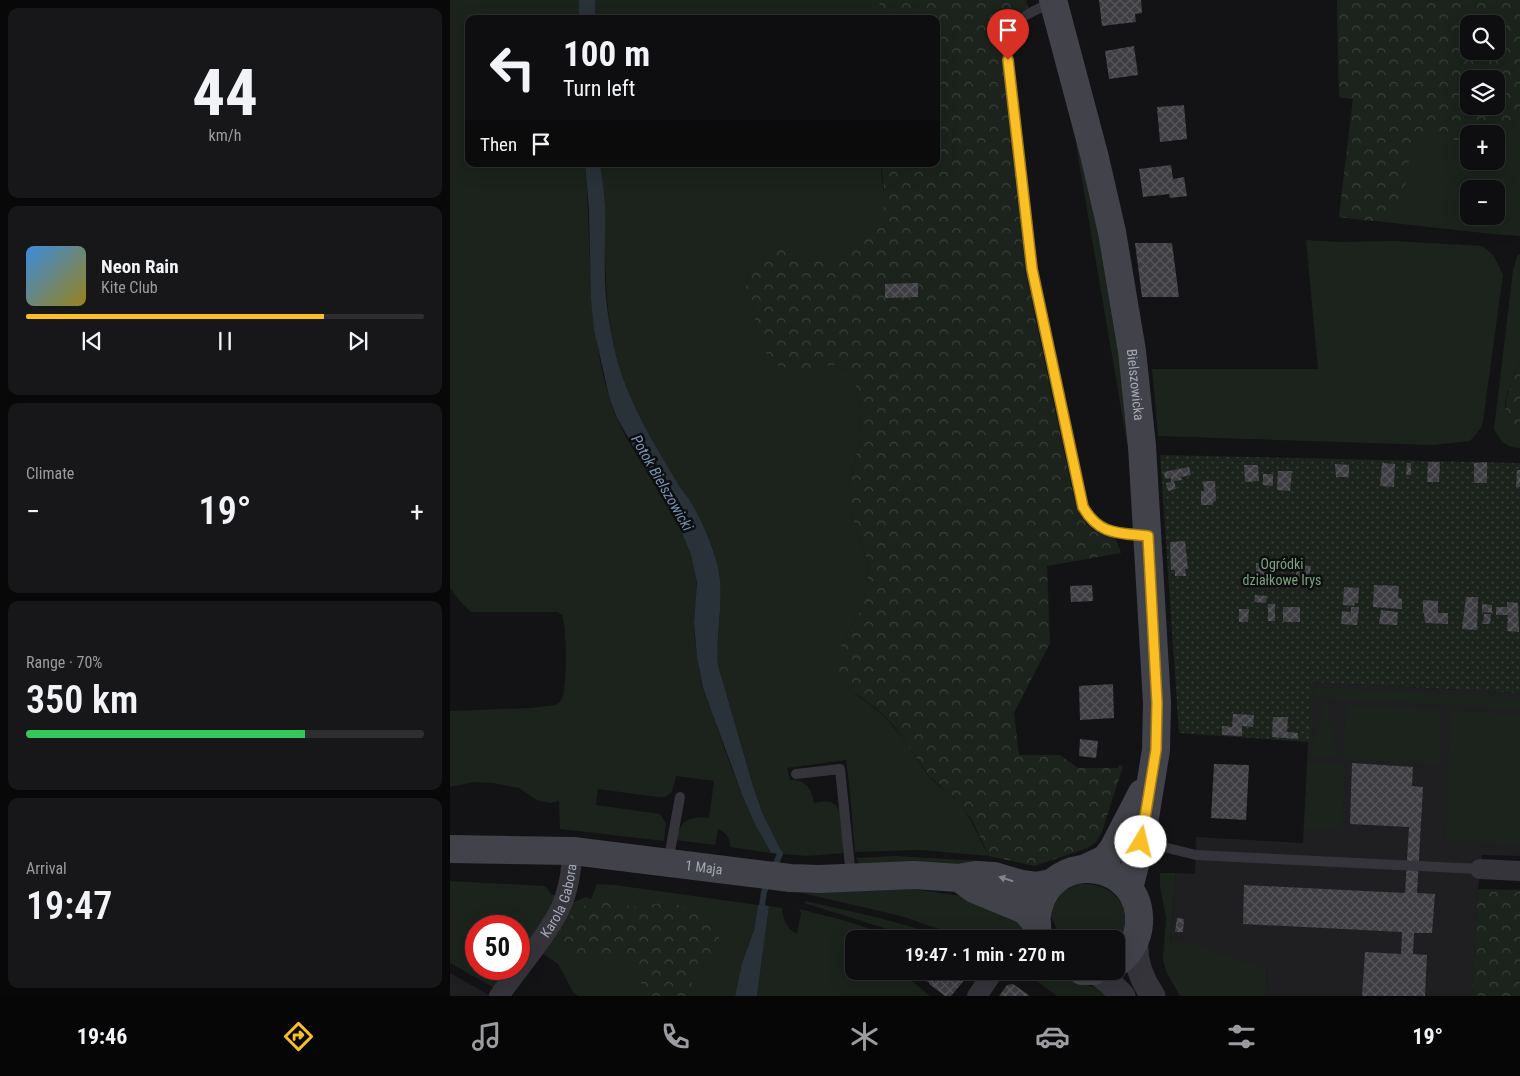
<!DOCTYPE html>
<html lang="en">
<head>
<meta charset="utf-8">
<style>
	:root { --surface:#0e0e10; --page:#171719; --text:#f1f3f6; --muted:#9b9c9f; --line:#2e2e30; --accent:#fabf25 }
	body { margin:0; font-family:"Roboto Condensed",sans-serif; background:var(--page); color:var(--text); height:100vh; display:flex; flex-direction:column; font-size:19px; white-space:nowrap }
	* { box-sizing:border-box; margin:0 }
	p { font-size:16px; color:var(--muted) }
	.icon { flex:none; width:28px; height:28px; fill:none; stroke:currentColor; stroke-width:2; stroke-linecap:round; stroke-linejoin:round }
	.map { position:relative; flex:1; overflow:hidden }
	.sheet { display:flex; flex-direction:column; gap:8px; padding:8px; background:#080809; width:450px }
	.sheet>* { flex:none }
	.hud { position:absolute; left:15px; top:15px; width:475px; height:152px; border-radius:10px; box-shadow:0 5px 20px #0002,0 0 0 1px var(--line); background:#0e0e10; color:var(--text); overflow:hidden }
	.buttons { position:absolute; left:1010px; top:15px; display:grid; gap:10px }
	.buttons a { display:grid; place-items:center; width:45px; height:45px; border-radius:10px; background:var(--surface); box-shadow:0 5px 20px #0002,0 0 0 1px var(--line); font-size:25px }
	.speed { position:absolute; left:15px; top:915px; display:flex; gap:10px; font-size:25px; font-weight:700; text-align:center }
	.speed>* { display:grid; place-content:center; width:65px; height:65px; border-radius:50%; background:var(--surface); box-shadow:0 5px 20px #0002,0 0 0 1px var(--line); line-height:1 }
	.speed .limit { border:8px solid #d22; background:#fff; color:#111 }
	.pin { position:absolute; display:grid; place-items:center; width:42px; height:42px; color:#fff; margin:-51px -21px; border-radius:50% 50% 50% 0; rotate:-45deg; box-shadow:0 0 5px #0007 }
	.pin .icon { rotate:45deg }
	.me { position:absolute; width:55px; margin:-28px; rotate:9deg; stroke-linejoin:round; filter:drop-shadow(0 0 4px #0008) }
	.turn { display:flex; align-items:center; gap:18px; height:105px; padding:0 15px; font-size:22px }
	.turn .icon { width:65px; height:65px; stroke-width:2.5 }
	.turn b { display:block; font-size:35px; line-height:42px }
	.then { display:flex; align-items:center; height:48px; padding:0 15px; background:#0003; gap:10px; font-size:19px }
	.big { font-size:38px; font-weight:600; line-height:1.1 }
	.sheet .widget { flex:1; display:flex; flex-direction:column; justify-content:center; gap:8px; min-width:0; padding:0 18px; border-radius:10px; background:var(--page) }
	.sheet .dial { align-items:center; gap:0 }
	.dial b { font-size:65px; line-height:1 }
	.song { display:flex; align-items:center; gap:15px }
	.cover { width:60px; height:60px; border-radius:8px; background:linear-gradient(135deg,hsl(210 70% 55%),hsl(50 70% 35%)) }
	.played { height:5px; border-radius:2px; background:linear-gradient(90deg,var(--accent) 75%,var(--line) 75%) }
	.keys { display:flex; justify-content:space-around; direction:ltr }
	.heat { display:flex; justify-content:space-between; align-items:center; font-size:28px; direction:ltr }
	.charge { height:8px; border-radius:4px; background:linear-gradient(90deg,#34c759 70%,var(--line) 0) }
	.trip { position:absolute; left:395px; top:930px; width:280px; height:50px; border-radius:10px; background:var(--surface); box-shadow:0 5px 20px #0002,0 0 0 1px var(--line); font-weight:600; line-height:50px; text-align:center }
	.dock { display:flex; height:80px; justify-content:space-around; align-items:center; background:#060606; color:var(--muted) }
	.dock .icon { width:35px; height:35px }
	.dock .selected { color:var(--accent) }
	.dock b { font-size:22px; color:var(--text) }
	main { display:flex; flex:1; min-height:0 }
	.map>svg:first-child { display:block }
</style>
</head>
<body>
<main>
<section class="sheet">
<div class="widget dial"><b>44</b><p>km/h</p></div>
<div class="widget">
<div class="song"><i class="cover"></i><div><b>Neon Rain</b><p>Kite Club</p></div></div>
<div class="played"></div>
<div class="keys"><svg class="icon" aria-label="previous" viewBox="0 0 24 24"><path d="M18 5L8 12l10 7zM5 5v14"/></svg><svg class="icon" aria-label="pause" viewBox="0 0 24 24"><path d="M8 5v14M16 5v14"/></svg><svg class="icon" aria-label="next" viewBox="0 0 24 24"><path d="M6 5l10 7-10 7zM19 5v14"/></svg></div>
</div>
<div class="widget"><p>Climate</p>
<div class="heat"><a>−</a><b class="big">19°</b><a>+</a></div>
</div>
<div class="widget"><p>Range · 70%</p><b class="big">350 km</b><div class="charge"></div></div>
<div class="widget"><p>Arrival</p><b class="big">19:47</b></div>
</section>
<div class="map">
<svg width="1070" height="996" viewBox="0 0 1070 996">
	<defs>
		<pattern id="forest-crowns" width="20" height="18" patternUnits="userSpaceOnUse" patternTransform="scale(1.25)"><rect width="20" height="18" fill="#1b231c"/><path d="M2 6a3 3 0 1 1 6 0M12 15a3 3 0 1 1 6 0" fill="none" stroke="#39403b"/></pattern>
		<pattern id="garden-dots" width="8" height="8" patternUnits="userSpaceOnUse" patternTransform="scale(1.25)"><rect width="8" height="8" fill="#1b231c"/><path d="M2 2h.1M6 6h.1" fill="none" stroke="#39403b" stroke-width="1.8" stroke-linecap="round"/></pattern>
		<pattern id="building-cross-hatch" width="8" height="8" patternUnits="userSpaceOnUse" patternTransform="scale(1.25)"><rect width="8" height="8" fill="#3d3d42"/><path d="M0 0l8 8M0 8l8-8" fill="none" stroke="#56565b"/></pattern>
	</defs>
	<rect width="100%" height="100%" fill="#131315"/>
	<g fill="#1f1f22">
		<polygon points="861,682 1070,693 1070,856 1032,855 1028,889 1022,996 818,996 816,969 720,942 726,873 745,874 746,837 853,843"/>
		<polygon points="0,973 41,996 0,996"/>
	</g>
	<g fill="#1b231c" fill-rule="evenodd">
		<path d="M0,0H129V19H19V164H135C142,243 136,323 160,400C171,436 196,468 216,499C228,518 238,543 244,565C251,589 242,615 245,640C248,656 249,673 253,689C257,701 263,712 266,724C281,769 298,812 321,853L280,847C280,838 277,833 268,829L265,845L225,840C231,820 239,816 259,818L264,781L226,776L222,792L215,797H207L148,789L146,805L210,814L216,823L214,841L110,829L109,801L100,803L87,800L69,788L43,783L25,782L0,787V711L80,708L106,705C109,702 112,700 113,696C117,680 117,630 112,615L107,612H21L9,600L0,588Z"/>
		<polygon points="145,0 428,0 434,19 145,19"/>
		<path d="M887,0H1070V236L1042,234L889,217L903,99L889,97ZM1019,24H1046V51H1019ZM1019,79H1046V106H1019ZM1019,134H1046V161H1019ZM1019,189H1046V216H1019Z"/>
		<polygon points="628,144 646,212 669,331 680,461 626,145"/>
		<path d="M150,164H431C430,178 436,192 434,206C433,211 431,220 428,225C422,237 394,259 380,262C365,266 352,258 340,252L307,259L298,272L295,291L304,309L306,329L370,367L384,365L400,371L407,389L411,415L410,439L399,487V510L414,549L419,569L416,591L409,613L392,644L395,689C439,711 451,737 478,775C485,784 496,790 504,798C521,815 527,835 539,856L470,850L405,852L400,792L396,760L337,768L340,780C356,779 362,789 364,803C369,802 375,801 380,802C396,806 393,839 394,853L357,856L333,854L312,812L303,786L268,665C265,631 276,597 267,563C261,542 253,523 242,504C238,496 231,490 227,482C204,444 181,406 168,363C149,296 159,232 150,164Z"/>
		<polygon points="856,240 889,242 943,241 1033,246 1044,256 1053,275 1033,421 1031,428 1020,441 982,445 708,436 702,369 868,369"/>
		<path d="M1070,254V361L1058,392L1055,405L1056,412L1066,425H1070V448C1055,447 1051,442 1044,429L1063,270L1067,256Z"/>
		<polygon points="864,687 1070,697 1070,709 863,698"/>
		<polygon points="875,703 879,705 877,710 889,758 858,757 875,710 873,705"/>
		<polygon points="897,705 991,710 989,764 893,759"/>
		<polygon points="1001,711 1070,714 1070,844 995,841"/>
		<polygon points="858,763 895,765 891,830 854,828"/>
		<polygon points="446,856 534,861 584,872 601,868 597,876 456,862 409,864 406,858"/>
		<polygon points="710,873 726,873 720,942 739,942 816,969 818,996 730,996 716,971 713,960 716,918 710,886"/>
		<polygon points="0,881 95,886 102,895 109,895 69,960 69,926 26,926 26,969 63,969 48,990 0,963"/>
		<polygon points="147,884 165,885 308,905 304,930 292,963 285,996 128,996 123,992 108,964 92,953 124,902 136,897 141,899"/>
		<path d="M628,884C650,882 673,893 675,917C675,921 676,926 676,929C675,935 669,942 666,947V939H612L601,917L600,910L612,892Z"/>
		<polygon points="463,889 511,896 563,917 571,924 580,939 562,939 546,934 538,939 518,939 451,916 352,893"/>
		<path d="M355,901C404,912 452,922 499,939H469L354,903Z"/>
		<path d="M319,906L332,908C333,920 336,928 347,934L351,913L349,909L396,921L450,939H404V971H459L457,977L480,996H307Z"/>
		<polygon points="570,971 604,971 618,979 649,989 662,996 607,996 584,979"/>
	</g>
	<g fill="url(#forest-crowns)" fill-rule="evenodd">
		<path d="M428,0H576L578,8C563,15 554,28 552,45L575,257L585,316L624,498C632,522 638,532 665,537L671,553L597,566L600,643L564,713L569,755H610L628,768H668L669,765L673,766L652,832L646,842L638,848L584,866L539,856L522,820L504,798L480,777L444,726L427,709L411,697L395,689L389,679V659L392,644L409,613L416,591L419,569L414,549L399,510V487L410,439L411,415L407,389L400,371L384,365L345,371L324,364L314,349L306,329L304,309L295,291L298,272L307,259L324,248L340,252L359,261L380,262L396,254L412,243L428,225L434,206V189L431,164H486V19H434Z"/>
		<path d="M887,0H1070V115L1046,134H1019V144L989,135L976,137L963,149L959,159L954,198L945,213L935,220L921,221L889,217L903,99L889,97ZM1019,24H1046V51H1019ZM1019,79H1046V106H1019Z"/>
		<path d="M1070,361V425C1040,425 1066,374 1070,361Z"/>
		<polygon points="1028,889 1070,890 1070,996 1022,996"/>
		<path d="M146,901H152L187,907L217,902L259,914L264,919L268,929L269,937L262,954L255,961L247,965L242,973L241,982L246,996H194L190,977L181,964L175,959L159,953L123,956L110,948L106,933C117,916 127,908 146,901Z"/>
	</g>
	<polygon fill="url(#garden-dots)" points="710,455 1070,463 1070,693 862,682 859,742 729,733"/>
	<g fill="#293139">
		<rect x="129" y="0" width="16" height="19"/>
		<path d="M135,164H150C152,178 154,191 155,205C156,230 154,256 155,281C156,309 161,336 168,363C181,406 204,444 227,482C231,490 238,496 242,504C253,523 261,542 267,563C276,597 265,631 268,665L303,786L312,812L333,854L321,853L305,824L293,797L253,688L247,657L244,623L247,583L241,555L223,510L203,481L167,418L160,400L144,330L141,299L139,209Z"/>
		<polygon points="308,905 319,906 307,996 285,996 292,963 304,930"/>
	</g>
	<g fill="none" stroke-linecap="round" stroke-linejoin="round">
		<g stroke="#293139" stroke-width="6">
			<polyline points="323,870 330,854 326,848"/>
			<polyline points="311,913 314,892 318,882"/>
		</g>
	</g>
	<g fill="url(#building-cross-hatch)">
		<polygon points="649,0 691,0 692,13 685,14 686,22 652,26"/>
		<polygon points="684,46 688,75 659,79 655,51"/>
		<polygon points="734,105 737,139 710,142 707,107"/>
		<polygon points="721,165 723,179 734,177 737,196 720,198 719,194 693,197 689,169"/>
		<polygon points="685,243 722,243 729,297 692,297"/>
		<polygon points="468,283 468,297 435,298 435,284"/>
		<polygon points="978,462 990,462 989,482 977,482"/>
		<polygon points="1037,462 1037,483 1024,483 1024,463"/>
		<polygon points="932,463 945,464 944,487 930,486"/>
		<polygon points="957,463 961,463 961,475 956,475"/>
		<polygon points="885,464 899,465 899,477 886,477"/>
		<polygon points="794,465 808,465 809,481 795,482"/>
		<polygon points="739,467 741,475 731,477 732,480 724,481 726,489 718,491 716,483 721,482 721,478 715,479 714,472"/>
		<polygon points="1067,470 1070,470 1070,487 1066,487"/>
		<polygon points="828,471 842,471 840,491 827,490"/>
		<polygon points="813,474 823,474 823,486 813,485"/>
		<polygon points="753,481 765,481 766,501 763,502 763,505 751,505 751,491 754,491"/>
		<polygon points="735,541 738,569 735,569 736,576 725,576 725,570 721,570 720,542"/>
		<polygon points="806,563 818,563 818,580 806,579"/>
		<polygon points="847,565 861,566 859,579 858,580 857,585 854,585 854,587 845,586"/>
		<polygon points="642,585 643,601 621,602 620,586"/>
		<polygon points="924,585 949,586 948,598 952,599 952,609 923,607"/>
		<polygon points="894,587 909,588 908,603 905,603 904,606 893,605"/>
		<polygon points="805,595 817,596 816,603 804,602"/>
		<polygon points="1016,597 1028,597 1027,630 1012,629"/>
		<polygon points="973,600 988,601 988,613 998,613 998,624 975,623 974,613 973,612"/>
		<polygon points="1057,602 1068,603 1069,632 1057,631 1058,615 1046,615 1046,607 1057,607"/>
		<rect x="818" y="604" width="7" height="17"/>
		<polygon points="1032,604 1042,605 1042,613 1032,612"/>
		<rect x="833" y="607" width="17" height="15"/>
		<polygon points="901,607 909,607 907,625 891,624 892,611 901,612"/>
		<polygon points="789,609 799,609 798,622 789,622"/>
		<polygon points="931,610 948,612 947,625 929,624"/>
		<polygon points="1034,614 1041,614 1040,624 1033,624"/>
		<polygon points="663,684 664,718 630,720 629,686"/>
		<polygon points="783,714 804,715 803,727 792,726 792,736 772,735 772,726 782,727"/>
		<polygon points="823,717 838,717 837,732 848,733 848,739 822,737"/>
		<polygon points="630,739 648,741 646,758 629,756"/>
		<polygon points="902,763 963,767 962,786 973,787 967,893 985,894 982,933 964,933 963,954 977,955 975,996 912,996 915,952 951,954 952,932 793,924 794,885 955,893 959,827 900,824"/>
		<polygon points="764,764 799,765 796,820 761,818"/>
		<polygon points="727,918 734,919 733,932 725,932"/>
		<polygon points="459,971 522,971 501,996 495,996 479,984 479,982 457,976"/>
		<polygon points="563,984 580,996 549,996 557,985"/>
	</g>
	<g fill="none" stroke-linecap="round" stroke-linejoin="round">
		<g stroke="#34343a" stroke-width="10">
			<path d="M603,2C580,13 562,17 556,45L581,269L633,507C649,534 667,533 696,536"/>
			<polyline points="346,774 390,769 401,876"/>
			<polyline points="693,842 746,855 1030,869"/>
			<polyline points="218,862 230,797"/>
		</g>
		<g stroke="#34343a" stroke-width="20">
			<polyline points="1030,869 1070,871"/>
			<path id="s1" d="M49,996C68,969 97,936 111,907C119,889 121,870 123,851"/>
			<polyline points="527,996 544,971"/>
		</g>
		<g stroke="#34343a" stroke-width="25">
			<path d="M686,939C684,960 691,979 703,996"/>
			<polyline points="644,971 658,981 673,996"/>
		</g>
		<g stroke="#42434a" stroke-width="28">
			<path id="s2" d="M603,0L644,154L662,232L682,351L692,446L707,703L706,750L691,842L679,888"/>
			<path id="s3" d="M0,849L123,851L340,878L369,879L464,875L509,878L525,875L544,876L571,884L586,886L602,883"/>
			<polyline points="636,868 655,859 663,849 692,793"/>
			<polyline points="509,878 524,889 575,910 587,924"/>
			<path d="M590,939C586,930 586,918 588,909C603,847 693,861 689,924C688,939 679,955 666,963"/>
			<polyline points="632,971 644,971"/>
		</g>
	</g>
	<defs><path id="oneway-solid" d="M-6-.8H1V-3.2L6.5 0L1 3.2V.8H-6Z" transform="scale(1.25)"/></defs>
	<use fill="#828590" href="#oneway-solid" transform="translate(556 879) rotate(-163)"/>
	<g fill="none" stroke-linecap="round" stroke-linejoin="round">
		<defs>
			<path id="route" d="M558,60L582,269L633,507C649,535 668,533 698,536L707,703L706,750L691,842"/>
		</defs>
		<use href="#route" stroke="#a27c18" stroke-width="12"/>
		<use href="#route" stroke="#fabf25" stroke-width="9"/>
	</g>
	<g text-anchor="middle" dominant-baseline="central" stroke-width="5" stroke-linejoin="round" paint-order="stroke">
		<g font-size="14" fill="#a4a8b6" stroke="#0e0e10">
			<text stroke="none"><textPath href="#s2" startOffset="394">Bielszowicka</textPath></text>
			<text stroke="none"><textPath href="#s3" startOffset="255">1 Maja</textPath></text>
			<text stroke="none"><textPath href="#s1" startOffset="114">Karola Gabora</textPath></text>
		</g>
		<g font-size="14" fill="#7aa27e" stroke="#0e0e10">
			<text x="832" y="564">Ogródki<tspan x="832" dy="16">działkowe Irys</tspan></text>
		</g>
		<g font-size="15" font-style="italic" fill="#7894b3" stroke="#0e0e10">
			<text transform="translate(212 483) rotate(60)">Potok Bielszowicki</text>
		</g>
	</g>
</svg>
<div class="buttons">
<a><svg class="icon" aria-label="search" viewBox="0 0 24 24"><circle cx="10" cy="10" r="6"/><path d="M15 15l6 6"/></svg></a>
<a><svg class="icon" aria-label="layers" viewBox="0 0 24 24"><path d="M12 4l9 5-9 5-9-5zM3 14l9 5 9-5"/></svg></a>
<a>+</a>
<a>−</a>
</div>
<div class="speed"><div class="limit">50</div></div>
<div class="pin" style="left:558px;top:60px;background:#d93025"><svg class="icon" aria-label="arrive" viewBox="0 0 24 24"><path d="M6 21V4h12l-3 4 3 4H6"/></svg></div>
<svg class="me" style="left:691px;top:842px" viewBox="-20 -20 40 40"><circle r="19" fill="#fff"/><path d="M0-13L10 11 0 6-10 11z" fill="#fabf25"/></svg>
<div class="trip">19:47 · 1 min · 270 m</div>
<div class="hud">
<div class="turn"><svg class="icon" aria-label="left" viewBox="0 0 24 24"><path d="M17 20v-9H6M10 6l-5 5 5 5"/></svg><div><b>100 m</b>Turn left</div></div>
<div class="then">Then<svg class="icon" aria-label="arrive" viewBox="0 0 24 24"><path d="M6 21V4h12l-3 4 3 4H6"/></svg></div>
</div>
</div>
</main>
<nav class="dock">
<b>19:46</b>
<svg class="icon selected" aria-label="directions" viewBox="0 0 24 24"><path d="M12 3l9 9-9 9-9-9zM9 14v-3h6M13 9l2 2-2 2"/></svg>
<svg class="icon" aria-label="music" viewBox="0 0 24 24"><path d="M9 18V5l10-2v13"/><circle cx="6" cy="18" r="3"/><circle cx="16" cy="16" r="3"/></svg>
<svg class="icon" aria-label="phone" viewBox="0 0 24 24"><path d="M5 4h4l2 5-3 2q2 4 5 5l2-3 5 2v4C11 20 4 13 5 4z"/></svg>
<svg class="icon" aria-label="climate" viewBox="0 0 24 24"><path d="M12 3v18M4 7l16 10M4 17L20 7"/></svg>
<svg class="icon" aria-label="car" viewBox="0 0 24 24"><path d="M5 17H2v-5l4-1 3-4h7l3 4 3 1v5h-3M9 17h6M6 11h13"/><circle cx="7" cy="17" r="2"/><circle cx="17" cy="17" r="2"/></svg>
<svg class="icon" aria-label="filters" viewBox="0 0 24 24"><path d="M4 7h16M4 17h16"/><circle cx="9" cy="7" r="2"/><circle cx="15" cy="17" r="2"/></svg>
<b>19°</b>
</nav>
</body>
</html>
